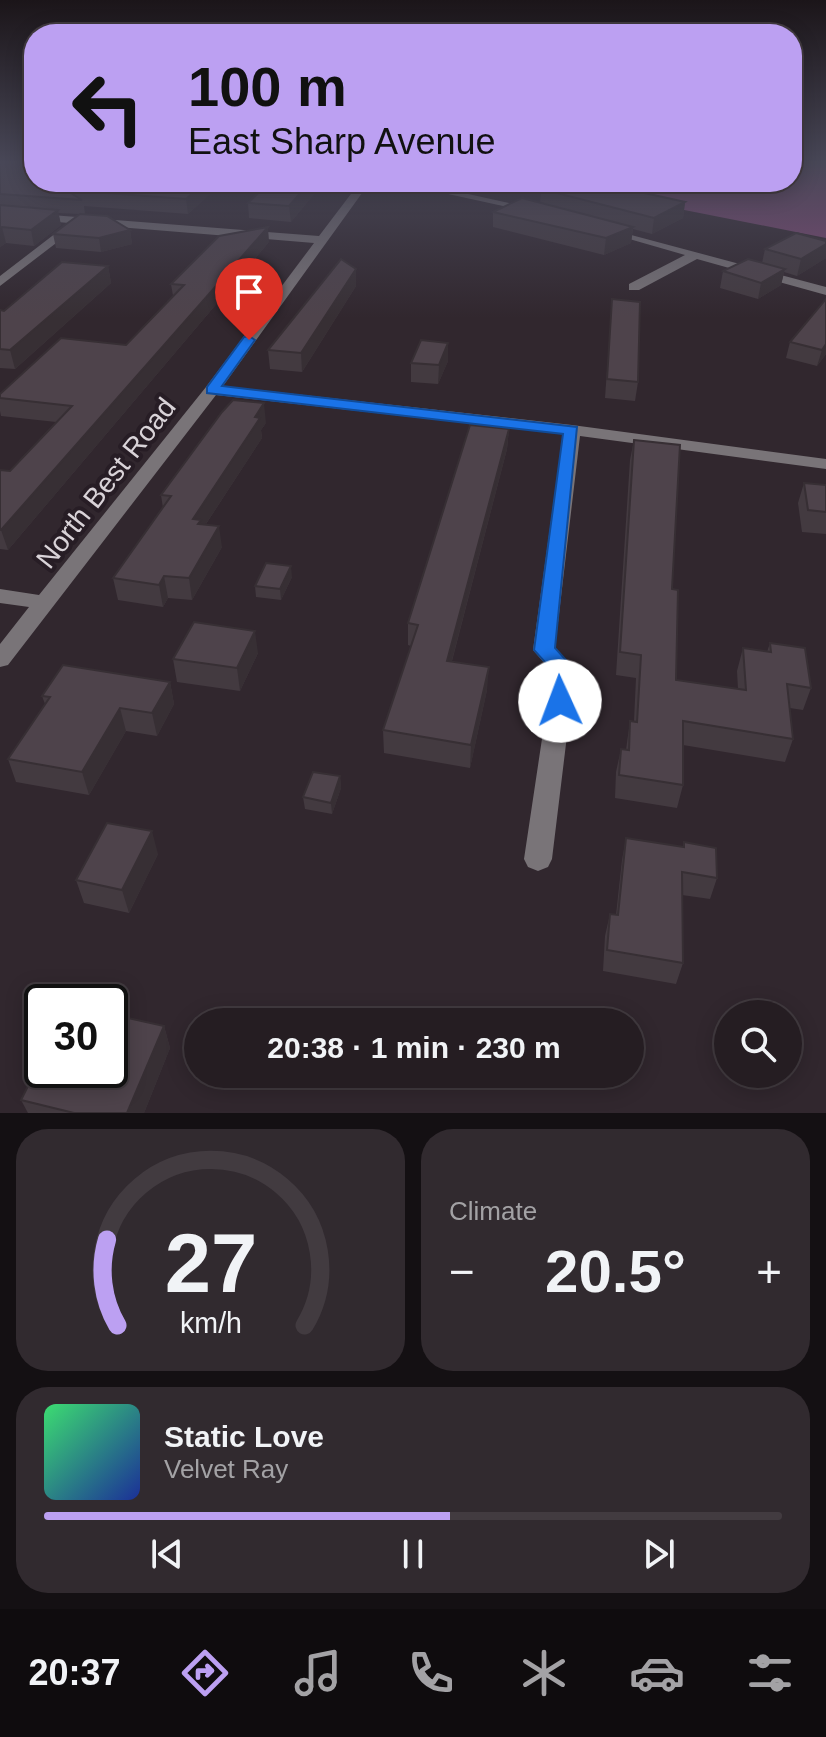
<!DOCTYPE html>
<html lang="en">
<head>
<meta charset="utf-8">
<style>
	:root { --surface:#251d22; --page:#312a2f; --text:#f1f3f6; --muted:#a3a2a5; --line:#423b40; --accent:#bca0f2 }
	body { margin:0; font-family:Helvetica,sans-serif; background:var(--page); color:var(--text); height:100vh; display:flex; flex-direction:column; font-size:30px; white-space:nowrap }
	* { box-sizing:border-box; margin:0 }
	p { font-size:26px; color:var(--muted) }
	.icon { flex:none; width:44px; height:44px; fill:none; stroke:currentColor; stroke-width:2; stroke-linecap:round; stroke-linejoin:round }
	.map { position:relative; height:1113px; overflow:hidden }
	.sheet { display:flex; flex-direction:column; gap:16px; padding:16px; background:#141013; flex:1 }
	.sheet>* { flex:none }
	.guide { position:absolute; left:24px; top:24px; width:778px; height:168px; border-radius:32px; box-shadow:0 4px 20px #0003,0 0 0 2px var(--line); background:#bca0f2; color:#111; overflow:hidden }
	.buttons { position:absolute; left:714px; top:1000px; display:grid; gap:16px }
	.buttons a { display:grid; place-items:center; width:88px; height:88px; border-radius:50%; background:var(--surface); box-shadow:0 4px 20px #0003,0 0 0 2px var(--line); font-size:40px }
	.speed { position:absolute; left:24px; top:984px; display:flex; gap:16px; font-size:40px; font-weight:700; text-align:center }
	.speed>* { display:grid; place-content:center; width:104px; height:104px; border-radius:50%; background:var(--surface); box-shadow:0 4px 20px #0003,0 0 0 2px var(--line); line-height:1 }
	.speed .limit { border:4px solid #111; border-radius:12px; background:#fff; color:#111 }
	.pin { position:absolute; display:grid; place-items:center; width:68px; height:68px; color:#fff; margin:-82px -34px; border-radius:50% 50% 50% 0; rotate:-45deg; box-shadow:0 0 8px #0007 }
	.pin .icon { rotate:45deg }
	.me { position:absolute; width:88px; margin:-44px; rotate:358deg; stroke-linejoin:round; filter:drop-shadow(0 0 6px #0008) }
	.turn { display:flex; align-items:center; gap:28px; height:168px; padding:0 32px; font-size:36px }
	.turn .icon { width:104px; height:104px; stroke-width:2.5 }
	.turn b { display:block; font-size:56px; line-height:68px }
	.big { font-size:60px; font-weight:600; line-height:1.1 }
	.sheet .tile { flex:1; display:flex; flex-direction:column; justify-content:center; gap:12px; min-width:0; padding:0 28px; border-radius:32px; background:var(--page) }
	.sheet .dial { align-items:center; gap:0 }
	.dial svg { height:208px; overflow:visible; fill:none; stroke:var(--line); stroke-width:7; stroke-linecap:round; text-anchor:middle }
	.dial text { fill:var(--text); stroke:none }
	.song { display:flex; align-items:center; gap:24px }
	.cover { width:96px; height:96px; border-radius:12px; background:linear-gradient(135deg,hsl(140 70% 55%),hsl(230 70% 35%)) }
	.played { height:8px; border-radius:4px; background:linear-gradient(90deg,var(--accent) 55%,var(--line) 55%) }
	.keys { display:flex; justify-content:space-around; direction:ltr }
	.heat { display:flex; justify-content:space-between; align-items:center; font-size:44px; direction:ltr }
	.sheet .tiles { flex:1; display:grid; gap:16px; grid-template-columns:1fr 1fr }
	.tile:last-child { grid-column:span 2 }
	.trip { position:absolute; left:184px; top:1008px; width:460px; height:80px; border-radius:40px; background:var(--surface); box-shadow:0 4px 20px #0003,0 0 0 2px var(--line); font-weight:600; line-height:80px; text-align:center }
	.menu { display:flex; height:128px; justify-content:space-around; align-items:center; background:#0f0c0e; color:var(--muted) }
	.menu .icon { width:56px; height:56px }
	.menu .active { color:var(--accent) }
	.menu b { font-size:36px; color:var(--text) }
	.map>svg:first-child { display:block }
</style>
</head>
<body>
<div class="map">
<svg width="826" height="1113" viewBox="0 0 826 1113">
	<rect width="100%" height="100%" fill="#31272e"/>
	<polygon fill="#834b79" points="792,162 826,162 826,238 558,185 486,182 792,182"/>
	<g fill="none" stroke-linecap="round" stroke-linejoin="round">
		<g fill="#797478" fill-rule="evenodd">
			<polygon points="360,182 370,182 223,386 572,425 826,459 826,469 580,436 555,648 575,670 552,859 548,867 538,871 528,867 524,859 552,672 533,650 563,434 216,395 8,665 0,667 0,644 29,607 0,603 0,589 39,595 206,387 314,243 81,224 0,286 0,276 69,223 0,217 0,211 319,236"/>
			<polygon points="393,182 414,182 541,210 535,213"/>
			<polygon points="605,228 826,287 826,295 697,259 639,290 629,290 629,284 685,255 605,232"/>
		</g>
	</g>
	<g fill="#433a40">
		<polygon points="0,162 34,182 223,182 188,214 84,206 85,214 130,230 132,244 101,252 56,248 53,234 79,214 58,213 61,225 34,246 6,243 0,247"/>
		<polygon points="323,183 291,222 249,218 248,203"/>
		<polygon points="541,189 685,202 683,218 652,234 633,229 631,243 604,255 493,227 493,212 540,203"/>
		<polygon points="826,241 826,258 797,276 784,272 781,285 758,299 720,288 723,271 762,263 765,249"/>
		<polygon points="269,242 8,550 0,549 0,470 10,471 56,422 1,416 0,411 0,394 126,345 173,296 171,284"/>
		<polygon points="108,266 111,283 15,369 0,368 0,310 4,311"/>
		<polygon points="356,269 356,286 302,372 270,369 268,350"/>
		<polygon points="612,299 638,382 635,401 605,398"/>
		<polygon points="826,299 826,354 817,366 786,358 790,342"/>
		<polygon points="448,343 448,361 438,384 411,382 411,363"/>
		<polygon points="266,423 261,430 262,438 206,524 222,547 192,600 168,598 163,607 118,600 113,578 163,508 161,495"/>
		<polygon points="509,429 507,449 452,661 487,690 470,768 384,753 383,730 411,646 408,645 408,623"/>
		<polygon points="634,440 672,589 676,680 738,689 737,671 743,648 767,652 770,643 811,688 803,710 790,708 793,739 785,762 683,745 683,785 677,808 615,798 616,772 621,749 626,750 630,721 634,721 636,678 616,675 630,460"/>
		<polygon points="804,483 826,485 826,534 802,532 798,503"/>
		<polygon points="292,577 281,600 256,597 255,586"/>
		<polygon points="258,653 240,691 177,682 173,659"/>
		<polygon points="170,682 174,704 157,736 126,731 89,795 16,782 8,759 45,704 42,696"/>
		<polygon points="340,776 341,788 332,814 305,809 303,797"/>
		<polygon points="626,838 683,847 684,842 717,878 710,899 682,895 683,963 676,984 603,971 605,936 610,914 616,915 622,860"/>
		<polygon points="158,854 129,913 84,903 76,880"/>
		<polygon points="164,1026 170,1048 144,1113 28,1113 21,1100"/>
	</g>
	<g fill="#372f34">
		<polygon points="205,182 223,182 188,214 186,199"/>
		<polygon points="310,182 323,182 323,183 291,222 289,206"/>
		<polygon points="685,202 683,218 652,234 654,218"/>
		<polygon points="58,210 61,225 34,246 31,230"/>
		<polygon points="2,227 6,243 0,247 0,228"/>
		<polygon points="268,227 269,242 8,550 1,530"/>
		<polygon points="633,227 631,243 604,255 606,238"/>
		<polygon points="130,230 132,244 101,252 99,238"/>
		<polygon points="826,244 826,258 797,276 801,259"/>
		<polygon points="108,266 111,283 15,369 10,350"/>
		<polygon points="356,269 356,286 302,372 301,353"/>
		<polygon points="785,269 781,285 758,299 761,283"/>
		<polygon points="448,343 448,361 438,384 439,365"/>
		<polygon points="826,344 826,354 817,366 822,350"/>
		<polygon points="264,403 266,423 261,430 262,438 202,530 193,519"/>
		<polygon points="509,429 507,449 446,683 447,661"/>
		<polygon points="219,526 222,547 192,600 189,578"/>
		<polygon points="291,566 292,577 281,600 280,589"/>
		<polygon points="164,576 168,598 163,607 159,585"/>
		<polygon points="255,631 258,653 240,691 237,668"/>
		<polygon points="489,667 487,690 470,768 471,745"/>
		<polygon points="170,682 174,704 157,736 152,713"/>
		<polygon points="120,708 126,731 89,795 82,772"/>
		<polygon points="340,776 341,788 332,814 331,803"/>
		<polygon points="152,831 158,854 129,913 122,890"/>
		<polygon points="164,1026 170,1048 144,1113 127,1113"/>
	</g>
	<g fill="#4e434b" stroke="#372f34" stroke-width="2">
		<polygon points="0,162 34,162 34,182 205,182 186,199 66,190 82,200 0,194"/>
		<polygon points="269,182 310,182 289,206 248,203"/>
		<polygon points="556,182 595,182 685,202 654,218 541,189"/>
		<polygon points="522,198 633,227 606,238 493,212"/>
		<polygon points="0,205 58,210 31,230 2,227 0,228"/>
		<polygon points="80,214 107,216 130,230 99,238 53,234"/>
		<polygon points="268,227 1,530 0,530 0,470 10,471 72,406 0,398 0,394 61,338 126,345 184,285 171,284 219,236"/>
		<polygon points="796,233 826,241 826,244 801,259 765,249"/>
		<polygon points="341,259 356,269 301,353 268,350"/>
		<polygon points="748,259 785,269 761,283 723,271"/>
		<polygon points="62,262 108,266 10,350 0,349 0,310 4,311"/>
		<polygon points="612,299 640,302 638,382 607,379"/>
		<polygon points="826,299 826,344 822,350 790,342"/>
		<polygon points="421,340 448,343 439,365 411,363"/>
		<polygon points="233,400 264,403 255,417 260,418 193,519 201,520 198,524 219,526 189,578 164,576 159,585 113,578 171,496 161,495 222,412"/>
		<polygon points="470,425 509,429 447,661 489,667 471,745 383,730 418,625 408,623"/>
		<polygon points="634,440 680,445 672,589 678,590 676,680 746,690 743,648 771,652 770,643 805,648 811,688 787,684 793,739 683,721 683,785 619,775 621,749 629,750 630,721 637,722 641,655 620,652"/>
		<polygon points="804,483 826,485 826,512 808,510"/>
		<polygon points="266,563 291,566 280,589 255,586"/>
		<polygon points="194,622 255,631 237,668 173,659"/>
		<polygon points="63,665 170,682 152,713 120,708 82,772 8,759 50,697 42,696"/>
		<polygon points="313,772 340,776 331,803 303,797"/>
		<polygon points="107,823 152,831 122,890 76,880"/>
		<polygon points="626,838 684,847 684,842 716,848 717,878 682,872 683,963 607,950 610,914 618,915"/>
		<polygon points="110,1014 164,1026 127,1113 74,1113 21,1100 42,1058 42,1070 110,1070"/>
	</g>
	<linearGradient id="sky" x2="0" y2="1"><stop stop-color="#1b1519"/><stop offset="0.51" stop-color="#484757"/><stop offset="1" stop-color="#484757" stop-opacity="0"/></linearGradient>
	<rect width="826" height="318" fill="url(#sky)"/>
	<polygon fill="#1a73e8" stroke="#114b97" stroke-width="2" points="249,336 255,340 222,386 577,427 555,648 575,670 567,707 552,707 549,701 554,672 534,650 563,434 207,393 207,387 244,337"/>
	<g text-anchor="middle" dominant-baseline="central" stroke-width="8" stroke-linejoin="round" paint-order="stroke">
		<g font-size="28" fill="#d9d3d8" stroke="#271d25">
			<text transform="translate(106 483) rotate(-52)">North Best Road</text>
		</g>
	</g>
</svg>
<div class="buttons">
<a><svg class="icon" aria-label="search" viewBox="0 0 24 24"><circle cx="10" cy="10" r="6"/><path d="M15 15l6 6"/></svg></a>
</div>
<div class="speed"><div class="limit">30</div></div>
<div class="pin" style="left:249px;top:340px;background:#d93025"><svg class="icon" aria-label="arrive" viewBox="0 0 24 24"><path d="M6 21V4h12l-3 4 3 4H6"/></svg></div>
<svg class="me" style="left:560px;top:701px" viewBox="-20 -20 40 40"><circle r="19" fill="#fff"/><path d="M0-13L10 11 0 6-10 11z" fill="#1a73e8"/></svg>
<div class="trip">20:38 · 1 min · 230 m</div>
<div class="guide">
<div class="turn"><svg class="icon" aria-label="left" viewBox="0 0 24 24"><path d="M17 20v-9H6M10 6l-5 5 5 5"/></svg><div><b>100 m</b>East Sharp Avenue</div></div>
</div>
</div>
<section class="sheet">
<div class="tiles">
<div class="tile dial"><svg viewBox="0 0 100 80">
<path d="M14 69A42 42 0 1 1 86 69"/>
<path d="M14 69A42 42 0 0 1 10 36" stroke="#bca0f2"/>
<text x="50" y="56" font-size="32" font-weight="700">27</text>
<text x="50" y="72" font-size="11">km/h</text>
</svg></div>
<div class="tile"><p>Climate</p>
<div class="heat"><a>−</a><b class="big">20.5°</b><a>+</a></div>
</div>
<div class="tile">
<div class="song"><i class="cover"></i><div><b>Static Love</b><p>Velvet Ray</p></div></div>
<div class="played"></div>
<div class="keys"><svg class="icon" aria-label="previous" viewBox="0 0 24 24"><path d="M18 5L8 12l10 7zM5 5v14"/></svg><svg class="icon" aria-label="pause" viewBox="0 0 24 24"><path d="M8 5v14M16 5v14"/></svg><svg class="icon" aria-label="next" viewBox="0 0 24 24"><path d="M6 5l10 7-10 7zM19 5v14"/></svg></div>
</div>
</div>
</section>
<nav class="menu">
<b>20:37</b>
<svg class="icon active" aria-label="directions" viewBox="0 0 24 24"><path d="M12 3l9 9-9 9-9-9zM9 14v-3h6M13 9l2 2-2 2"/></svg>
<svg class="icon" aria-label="music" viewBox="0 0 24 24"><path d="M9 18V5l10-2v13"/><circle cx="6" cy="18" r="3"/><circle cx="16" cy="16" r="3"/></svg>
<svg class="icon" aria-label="phone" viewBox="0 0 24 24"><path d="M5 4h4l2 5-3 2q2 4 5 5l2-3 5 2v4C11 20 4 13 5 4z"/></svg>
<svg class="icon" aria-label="climate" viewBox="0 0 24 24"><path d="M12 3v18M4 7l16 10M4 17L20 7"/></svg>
<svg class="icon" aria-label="car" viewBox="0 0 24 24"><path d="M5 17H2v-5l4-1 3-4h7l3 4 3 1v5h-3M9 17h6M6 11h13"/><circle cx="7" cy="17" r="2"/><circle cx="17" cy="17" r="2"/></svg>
<svg class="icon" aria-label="filters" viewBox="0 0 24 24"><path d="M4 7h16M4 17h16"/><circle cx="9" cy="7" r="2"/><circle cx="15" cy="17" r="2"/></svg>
</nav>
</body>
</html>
